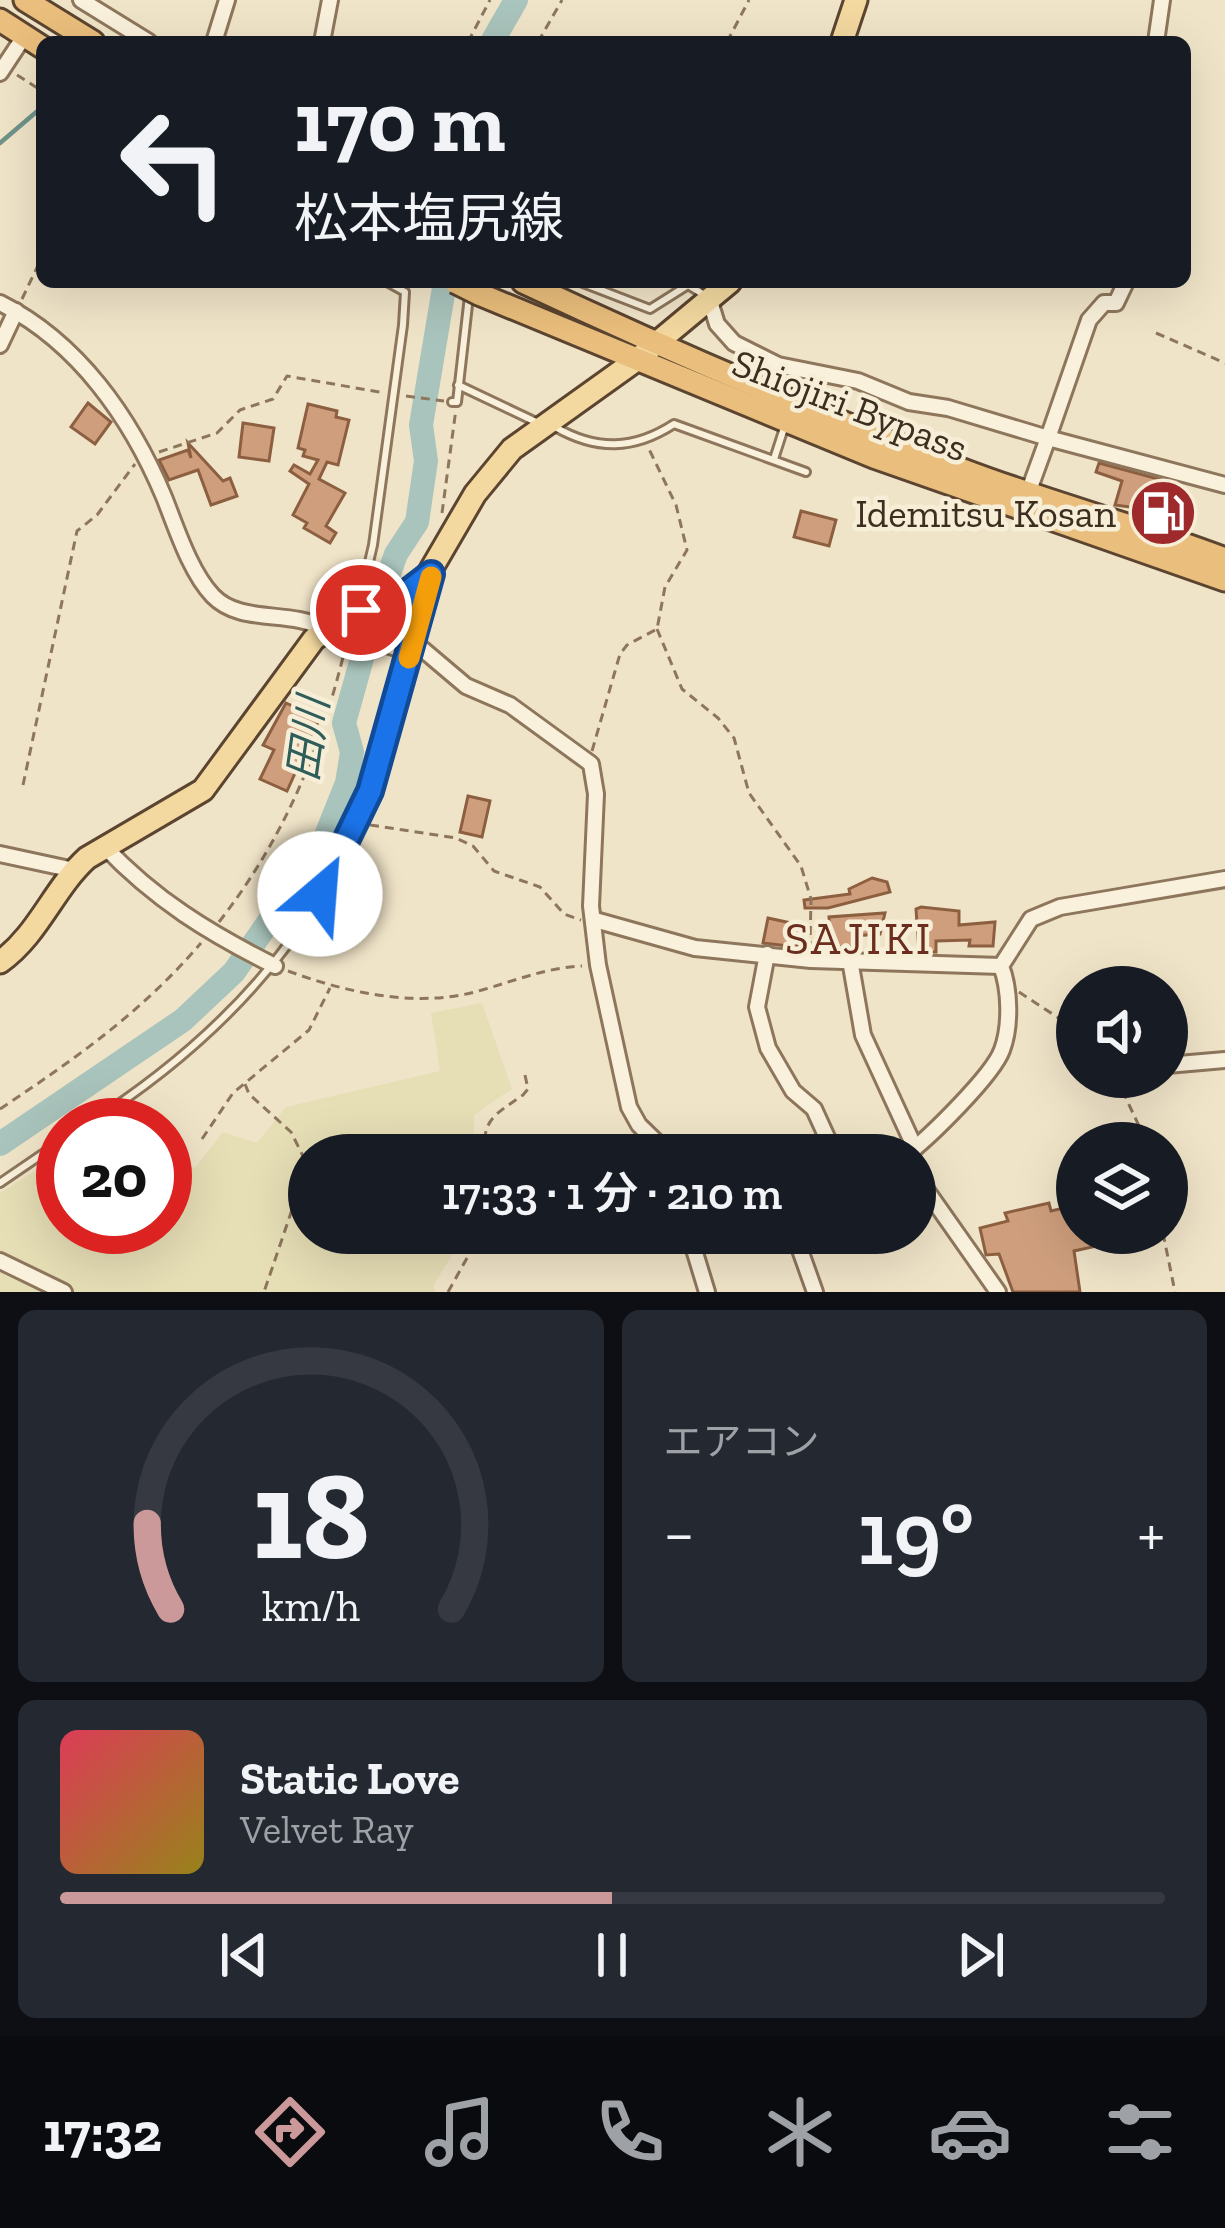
<!DOCTYPE html>
<html lang="ja">
<head>
<meta charset="utf-8">
<style>
	:root { --surface:#171b24; --page:#242831; --text:#f1f3f6; --muted:#9ea1a6; --line:#363941; --accent:#cc999b }
	body { margin:0; font-family:"Zilla Slab","Noto Sans JP",serif; background:var(--page); color:var(--text); height:100vh; display:flex; flex-direction:column; font-size:45px; white-space:nowrap }
	* { box-sizing:border-box; margin:0 }
	p { font-size:39px; color:var(--muted) }
	.icon { flex:none; width:66px; height:66px; fill:none; stroke:currentColor; stroke-width:2; stroke-linecap:round; stroke-linejoin:round }
	.map { position:relative; height:1292px; overflow:hidden }
	.panel { display:flex; flex-direction:column; gap:18px; padding:18px; background:#0d0f14; flex:1 }
	.panel>* { flex:none }
	.hud { position:absolute; left:36px; top:36px; width:1155px; height:252px; border-radius:18px; box-shadow:0 12px 48px #0002; background:#171b24; color:var(--text); overflow:hidden }
	.fabs { position:absolute; left:1056px; top:966px; display:grid; gap:24px }
	.fabs a { display:grid; place-items:center; width:132px; height:132px; border-radius:50%; background:var(--surface); box-shadow:0 12px 48px #0002; font-size:60px }
	.speed { position:absolute; left:36px; top:1098px; display:flex; gap:24px; font-size:60px; font-weight:700; text-align:center }
	.speed>* { display:grid; place-content:center; width:156px; height:156px; border-radius:50%; background:var(--surface); box-shadow:0 12px 48px #0002; line-height:1 }
	.speed .limit { border:18px solid #d22; background:#fff; color:#111 }
	.pin { position:absolute; display:grid; place-items:center; width:102px; height:102px; color:#fff; margin:-51px; border:6px solid #fff; border-radius:50%; box-shadow:0 3px 12px #0007 }
	.me { position:absolute; width:132px; margin:-66px; rotate:27deg; stroke-linejoin:round; filter:drop-shadow(0 0 9px #0008) }
	.turn { display:flex; align-items:center; gap:42px; height:252px; padding:0 60px; font-size:54px }
	.turn .icon { width:156px; height:156px; stroke-width:2.5 }
	.turn b { display:block; font-size:84px; line-height:102px }
	.big { font-size:90px; font-weight:600; line-height:1.1 }
	.panel .card { flex:1; display:flex; flex-direction:column; justify-content:center; gap:18px; min-width:0; padding:0 42px; border-radius:18px; background:var(--page) }
	.panel .dial { align-items:center; gap:0 }
	.dial svg { height:312px; overflow:visible; fill:none; stroke:var(--line); stroke-width:7; stroke-linecap:round; text-anchor:middle }
	.dial text { fill:var(--text); stroke:none }
	.song { display:flex; align-items:center; gap:36px }
	.cover { width:144px; height:144px; border-radius:18px; background:linear-gradient(135deg,hsl(350 70% 55%),hsl(50 70% 35%)) }
	.played { height:12px; border-radius:6px; background:linear-gradient(90deg,var(--accent) 50%,var(--line) 50%) }
	.keys { display:flex; justify-content:space-around; direction:ltr }
	.heat { display:flex; justify-content:space-between; align-items:center; font-size:66px; direction:ltr }
	.panel .tiles { flex:1; display:grid; gap:18px; grid-template-columns:1fr 1fr }
	.card:last-child { grid-column:span 2 }
	.trip { position:absolute; left:288px; top:1134px; width:648px; height:120px; border-radius:60px; background:var(--surface); box-shadow:0 12px 48px #0002; font-weight:600; line-height:120px; text-align:center }
	.dock { display:flex; height:192px; justify-content:space-around; align-items:center; background:#090b0e; color:var(--muted) }
	.dock .icon { width:84px; height:84px }
	.dock .current { color:var(--accent) }
	.dock b { font-size:54px; color:var(--text) }
	.map>svg:first-child { display:block }
</style>
</head>
<body>
<div class="map">
<svg width="1225" height="1292" viewBox="0 0 1225 1292">
	<rect width="100%" height="100%" fill="#f0e4c8"/>
	<polygon fill="#e6deb5" points="482,1003 512,1089 474,1115 474,1155 309,1155 309,1233 466,1233 433,1286 436,1292 0,1292 0,1193 63,1153 63,1227 165,1227 165,1149 195,1168 223,1132 257,1143 286,1107 440,1071 431,1013"/>
	<g fill="none" stroke-linecap="round" stroke-linejoin="round">
		<polyline stroke="#6f938a" stroke-width="4.5" points="0,143 41,108"/>
		<g stroke="#a9c4bc" stroke-width="24">
			<polyline points="492,42 516,0"/>
			<polyline points="0,1144 183,1020 234,972 323,843 347,783 352,752 344,723 373,619 396,554 417,522 426,461 421,425 445,282"/>
		</g>
	</g>
	<g fill="#cf9f7d" stroke="#8d5f41" stroke-width="3">
		<polygon points="88,403 111,422 95,444 71,427"/>
		<polygon points="308,404 337,411 336,417 349,420 338,465 327,462 319,479 345,493 326,526 336,533 330,543 304,528 307,523 293,515 309,484 290,471 294,465 310,474 318,460 303,456 305,450 298,448"/>
		<polygon points="243,423 274,428 269,461 239,457"/>
		<polygon points="188,443 223,481 230,478 237,496 211,505 198,470 169,480 159,460 188,450 191,458"/>
		<polygon points="1099,463 1162,480 1152,510 1115,505 1122,481 1096,472"/>
		<polygon points="801,511 836,520 829,546 794,537"/>
		<polygon points="286,703 320,718 287,791 260,779 274,750 263,745"/>
		<polygon points="468,796 490,801 482,837 460,832"/>
		<polygon points="872,878 887,882 890,892 828,908 805,908 804,900 850,894 849,889"/>
		<polygon points="921,907 959,911 959,925 995,922 993,946 969,946 970,940 936,941 936,952 919,952 916,909"/>
		<polygon points="885,913 880,934 853,936 854,946 830,948 829,917"/>
		<polygon points="768,918 800,925 797,947 763,943"/>
		<polygon points="1049,1203 1051,1211 1077,1205 1077,1233 1094,1236 1097,1246 1074,1251 1080,1292 1013,1292 999,1254 986,1255 980,1228 1008,1221 1005,1213"/>
	</g>
	<g fill="none" stroke-linecap="round" stroke-linejoin="round">
		<defs>
			<g id="service">
				<polyline points="580,282 650,309 688,285 706,296"/>
				<polyline points="458,385 536,422"/>
				<polyline points="806,393 812,375"/>
				<polyline points="452,402 457,402 469,296"/>
				<path d="M555,427C597,451 634,450 674,424L806,472"/>
				<polyline points="774,459 784,428"/>
				<polyline points="322,623 366,575 373,545 403,325 405,292 387,282"/>
				<polyline points="347,638 410,656"/>
				<path d="M87,1125C216,1043 321,934 372,787C388,740 398,692 413,645"/>
				<polyline points="0,1183 63,1140"/>
			</g>
			<g id="minor">
				<polyline points="81,0 149,42"/>
				<polyline points="214,42 227,0"/>
				<polyline points="322,42 330,0"/>
				<polyline points="1156,42 1162,0"/>
				<polyline points="0,73 25,35"/>
				<polyline points="709,298 717,324 734,343 778,365 858,381 909,402 948,408 1048,438 1089,320 1104,303 1116,303 1126,282"/>
				<path d="M0,303C78,342 131,418 164,497C176,527 190,572 213,596C241,625 290,609 325,629"/>
				<polyline points="0,345 16,311"/>
				<polyline points="1028,493 1048,438 1225,485"/>
				<polyline points="431,579 414,642 466,686 510,705 591,764 596,794 591,906 598,965 629,1107 639,1125 670,1155"/>
				<path d="M104,846C155,900 209,933 275,966"/>
				<polyline points="0,854 74,870"/>
				<polyline points="595,920 695,948 811,960 1001,966"/>
				<polyline points="767,954 757,1007 768,1048 793,1091 814,1109 835,1155"/>
				<polyline points="850,960 863,1035 915,1148"/>
				<polyline points="1167,1065 1225,1060"/>
				<path d="M906,1155C929,1138 993,1075 1002,1050C1011,1026 1010,989 1001,966L1031,919L1060,907L1225,879"/>
				<polyline points="915,1174 998,1292"/>
				<polyline points="689,1233 707,1292"/>
				<polyline points="794,1233 815,1292"/>
				<polyline points="690,1242 714,1233"/>
				<polyline points="0,1261 64,1292"/>
			</g>
			<g id="primary">
				<polyline points="842,42 856,0"/>
				<path d="M0,962C39,934 53,889 87,858L203,790L314,639L350,615L422,585L475,494L512,449L635,361L730,282"/>
			</g>
			<g id="trunk">
				<polyline points="25,0 93,42"/>
				<polyline points="0,20 42,47"/>
				<path d="M523,282C668,350 814,413 963,470C1049,503 1139,526 1225,559"/>
				<polyline points="479,294 874,457 1225,580"/>
			</g>
		</defs>
		<use href="#service" stroke="#8d765c" stroke-width="12"/>
		<use href="#minor" stroke="#8d765c" stroke-width="20"/>
		<use href="#primary" stroke="#5b4430" stroke-width="27"/>
		<use href="#trunk" stroke="#5b4430" stroke-width="27"/>
		<g stroke="#8d765c" stroke-width="3" stroke-dasharray="9 6" stroke-linecap="butt">
			<polyline points="468,42 490,0"/>
			<polyline points="538,42 562,0"/>
			<polyline points="727,42 749,0"/>
			<polyline points="17,75 42,91"/>
			<polyline points="22,299 42,257"/>
			<polyline points="1156,333 1225,363"/>
			<polyline points="406,396 444,401"/>
			<polyline points="159,452 217,433 240,410 273,399 287,376 385,393"/>
			<polyline points="442,513 456,409"/>
			<polyline points="657,629 682,689 718,718 734,738 749,793 801,866 811,899 810,946"/>
			<polyline points="592,751 620,654 627,645 657,629 665,587 687,550 676,505 648,447"/>
			<polyline points="23,785 77,531 97,515 135,464"/>
			<polyline points="370,825 456,838 473,846 494,871 540,887 564,914 581,920"/>
			<path d="M219,922C285,837 321,749 346,645"/>
			<path d="M288,971C348,993 419,1009 482,990C517,980 545,968 582,966"/>
			<polyline points="1019,992 1077,1030"/>
			<polyline points="1116,1077 1147,1143"/>
			<polyline points="245,1084 249,1094 291,1132 304,1158 295,1201 264,1292"/>
			<path d="M0,1109C75,1059 142,1012 201,943"/>
			<polyline points="202,1139 233,1093 309,1030 330,988"/>
			<path d="M486,1155C480,1120 496,1114 523,1095L528,1089L525,1075"/>
			<polyline points="1163,1233 1175,1292"/>
			<polyline points="448,1292 481,1233"/>
		</g>
		<use href="#service" stroke="#faf1dc" stroke-width="6"/>
		<use href="#minor" stroke="#faf1dc" stroke-width="14"/>
		<use href="#primary" stroke="#f3d9a0" stroke-width="21"/>
		<use href="#trunk" stroke="#eabe7c" stroke-width="21"/>
		<defs>
			<polyline id="trunk-bridge" points="455,282 479,294"/>
		</defs>
		<use href="#trunk-bridge" stroke="#5b4430" stroke-width="27" stroke-linecap="butt"/>
		<use href="#trunk-bridge" stroke="#eabe7c" stroke-width="21"/>
	</g>
	<g fill="none" stroke-linecap="round" stroke-linejoin="round">
		<defs>
			<polyline id="route" points="320,894 370,791 431,574 400,598 361,610"/>
		</defs>
		<use href="#route" stroke="#114b97" stroke-width="30"/>
		<use href="#route" stroke="#1a73e8" stroke-width="21"/>
		<polyline stroke="#f59e0b" stroke-width="21" points="409,658 431,577"/>
	</g>
	<defs>
		<symbol id="fuel-disc" viewBox="-11 -11 22 22"><circle r="9.5" fill="#9e2a2b" stroke="#f7eed8"/><path d="M-5.5-6h7V0h2V4h1.3V-2.5L3-4.5l.8-.8L6-3V5H2.5V1h-1V6h-7ZM-4.2-4.7v3.2H.2V-4.7Z" fill="#fff"/></symbol>
	</defs>
	<g fill-rule="evenodd">
		<use href="#fuel-disc" x="1125" y="475" width="76" height="76"/>
	</g>
	<g text-anchor="middle" dominant-baseline="central" stroke-width="9" stroke-linejoin="round" paint-order="stroke">
		<g font-size="39" fill="#3d2e20" stroke="#f7eed8">
			<text transform="translate(850 405) rotate(21)">Shiojiri Bypass</text>
		</g>
		<g font-size="39" fill="#3d2e20" stroke="#f7eed8" text-anchor="end">
			<text x="1116" y="513">Idemitsu Kosan</text>
		</g>
		<g font-size="42" font-style="italic" fill="#2f5d5a" stroke="#f7eed8">
			<text transform="translate(308 739) rotate(-82)">田川</text>
		</g>
		<g font-size="45" letter-spacing="3" fill="#6b2e1e" stroke="#f7eed8">
			<text x="859" y="939">SAJIKI</text>
		</g>
	</g>
</svg>
<div class="fabs">
<a><svg class="icon" aria-label="sound" viewBox="0 0 24 24"><path d="M4 9h4l5-4v14l-5-4H4zM17 9q2 3 0 6"/></svg></a>
<a><svg class="icon" aria-label="layers" viewBox="0 0 24 24"><path d="M12 4l9 5-9 5-9-5zM3 14l9 5 9-5"/></svg></a>
</div>
<div class="speed"><div class="limit">20</div></div>
<div class="pin" style="left:361px;top:610px;background:#d93025"><svg class="icon" aria-label="arrive" viewBox="0 0 24 24"><path d="M6 21V4h12l-3 4 3 4H6"/></svg></div>
<svg class="me" style="left:320px;top:894px" viewBox="-20 -20 40 40"><circle r="19" fill="#fff"/><path d="M0-13L10 11 0 6-10 11z" fill="#1a73e8"/></svg>
<div class="trip">17:33 · 1 分 · 210 m</div>
<div class="hud">
<div class="turn"><svg class="icon" aria-label="left" viewBox="0 0 24 24"><path d="M17 20v-9H6M10 6l-5 5 5 5"/></svg><div><b>170 m</b>松本塩尻線</div></div>
</div>
</div>
<section class="panel">
<div class="tiles">
<div class="card dial"><svg viewBox="0 0 100 80">
<path d="M14 69A42 42 0 1 1 86 69"/>
<path d="M14 69A42 42 0 0 1 8 47" stroke="#cc999b"/>
<text x="50" y="56" font-size="32" font-weight="700">18</text>
<text x="50" y="72" font-size="11">km/h</text>
</svg></div>
<div class="card"><p>エアコン</p>
<div class="heat"><a>−</a><b class="big">19°</b><a>+</a></div>
</div>
<div class="card">
<div class="song"><i class="cover"></i><div><b>Static Love</b><p>Velvet Ray</p></div></div>
<div class="played"></div>
<div class="keys"><svg class="icon" aria-label="previous" viewBox="0 0 24 24"><path d="M18 5L8 12l10 7zM5 5v14"/></svg><svg class="icon" aria-label="pause" viewBox="0 0 24 24"><path d="M8 5v14M16 5v14"/></svg><svg class="icon" aria-label="next" viewBox="0 0 24 24"><path d="M6 5l10 7-10 7zM19 5v14"/></svg></div>
</div>
</div>
</section>
<nav class="dock">
<b>17:32</b>
<svg class="icon current" aria-label="directions" viewBox="0 0 24 24"><path d="M12 3l9 9-9 9-9-9zM9 14v-3h6M13 9l2 2-2 2"/></svg>
<svg class="icon" aria-label="music" viewBox="0 0 24 24"><path d="M9 18V5l10-2v13"/><circle cx="6" cy="18" r="3"/><circle cx="16" cy="16" r="3"/></svg>
<svg class="icon" aria-label="phone" viewBox="0 0 24 24"><path d="M5 4h4l2 5-3 2q2 4 5 5l2-3 5 2v4C11 20 4 13 5 4z"/></svg>
<svg class="icon" aria-label="climate" viewBox="0 0 24 24"><path d="M12 3v18M4 7l16 10M4 17L20 7"/></svg>
<svg class="icon" aria-label="car" viewBox="0 0 24 24"><path d="M5 17H2v-5l4-1 3-4h7l3 4 3 1v5h-3M9 17h6M6 11h13"/><circle cx="7" cy="17" r="2"/><circle cx="17" cy="17" r="2"/></svg>
<svg class="icon" aria-label="filters" viewBox="0 0 24 24"><path d="M4 7h16M4 17h16"/><circle cx="9" cy="7" r="2"/><circle cx="15" cy="17" r="2"/></svg>
</nav>
</body>
</html>
